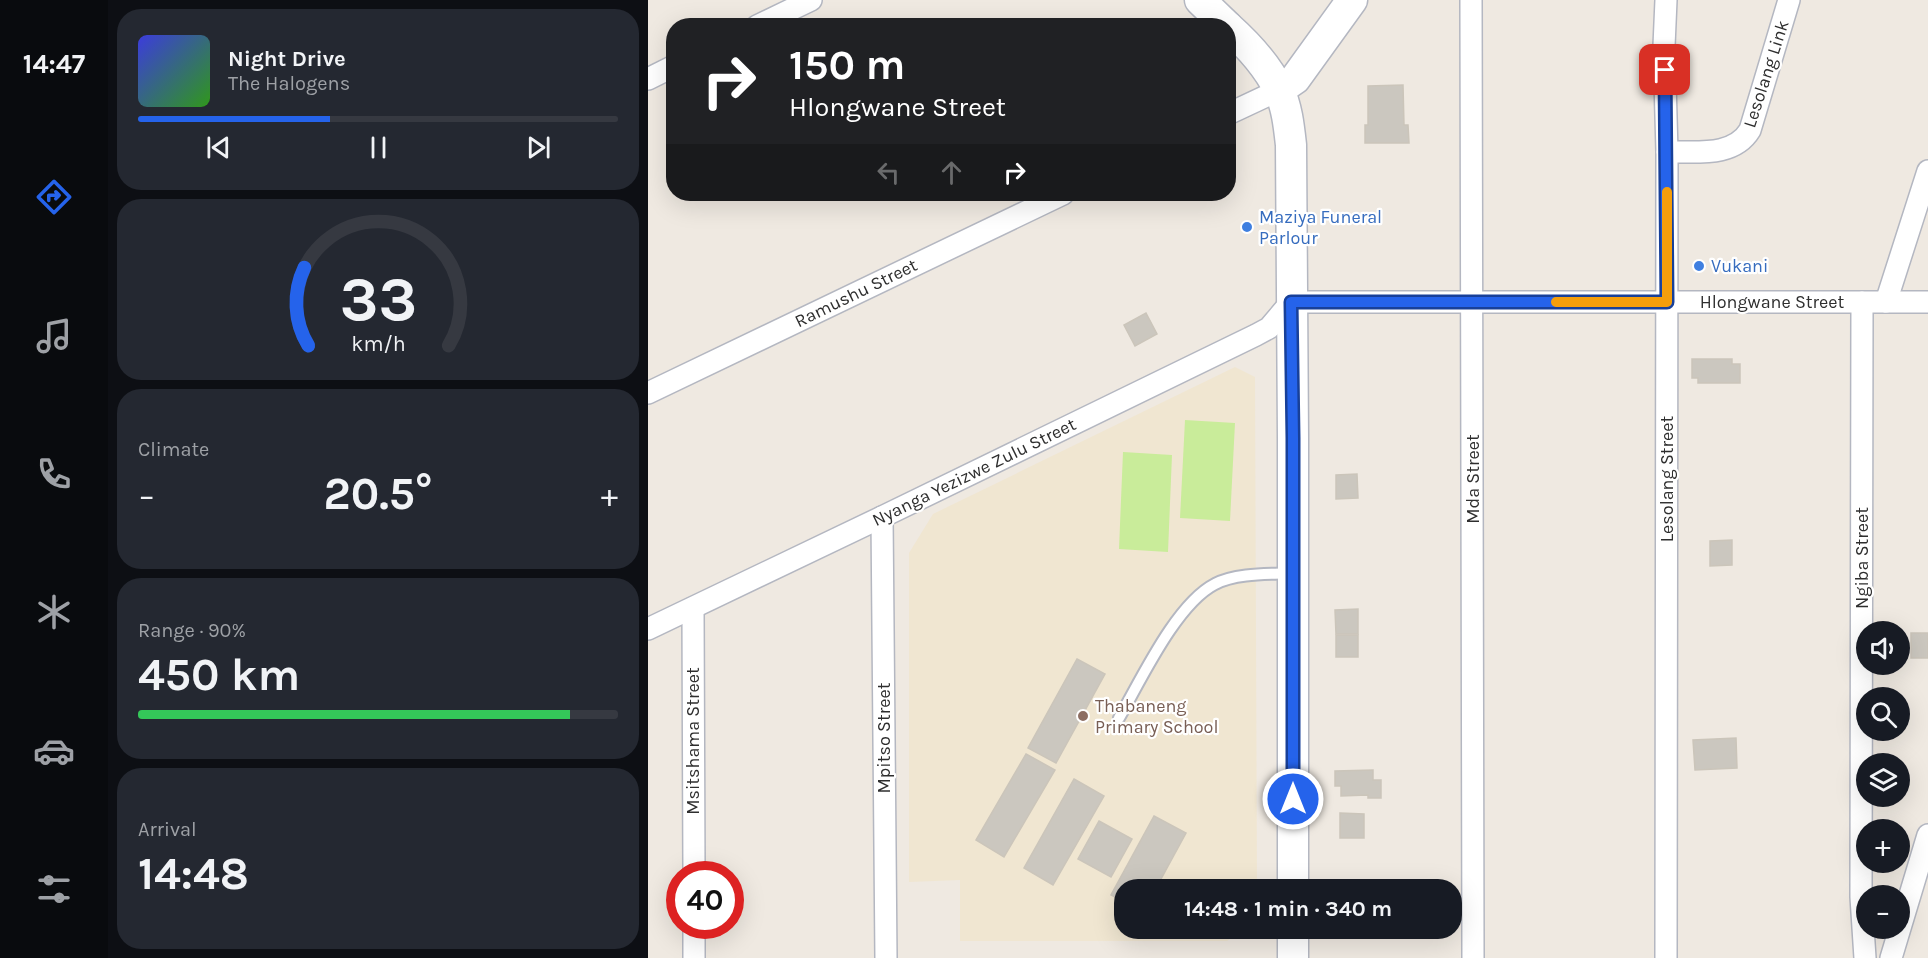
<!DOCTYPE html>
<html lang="en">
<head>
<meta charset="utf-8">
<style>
	:root { --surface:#171b24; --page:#242831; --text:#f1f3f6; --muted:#9ea1a6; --line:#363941; --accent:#2563eb }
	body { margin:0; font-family:Karla,sans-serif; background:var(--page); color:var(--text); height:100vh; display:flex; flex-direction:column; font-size:22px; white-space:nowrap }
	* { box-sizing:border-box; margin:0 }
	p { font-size:20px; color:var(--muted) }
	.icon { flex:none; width:33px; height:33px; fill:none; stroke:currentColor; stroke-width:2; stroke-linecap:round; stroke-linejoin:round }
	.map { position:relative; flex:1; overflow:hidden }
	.panel { display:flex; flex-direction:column; gap:9px; padding:9px; background:#0d0f14; width:540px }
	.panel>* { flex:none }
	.top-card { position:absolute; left:18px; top:18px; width:570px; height:183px; border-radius:24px; box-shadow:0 6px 24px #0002; background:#202124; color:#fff; overflow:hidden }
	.controls { position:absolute; left:1208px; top:621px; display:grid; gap:12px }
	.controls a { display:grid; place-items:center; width:54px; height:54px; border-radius:50%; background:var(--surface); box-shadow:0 6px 24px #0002; font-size:30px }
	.speed { position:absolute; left:18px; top:861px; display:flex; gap:12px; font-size:30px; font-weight:700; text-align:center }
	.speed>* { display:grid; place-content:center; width:78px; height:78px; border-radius:50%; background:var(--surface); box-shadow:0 6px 24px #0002; line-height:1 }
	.speed .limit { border:9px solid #d22; background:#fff; color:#111 }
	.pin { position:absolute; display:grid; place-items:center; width:51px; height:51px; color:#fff; margin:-26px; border-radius:12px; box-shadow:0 3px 9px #0006 }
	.me { position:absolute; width:66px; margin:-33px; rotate:0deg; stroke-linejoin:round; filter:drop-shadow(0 0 4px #0008) }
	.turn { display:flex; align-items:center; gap:21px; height:126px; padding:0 24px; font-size:27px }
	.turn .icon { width:78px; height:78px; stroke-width:2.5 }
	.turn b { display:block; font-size:42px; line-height:51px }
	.lanes { display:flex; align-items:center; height:57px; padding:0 24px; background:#0003; justify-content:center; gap:30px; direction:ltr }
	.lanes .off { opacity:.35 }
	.big { font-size:45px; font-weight:700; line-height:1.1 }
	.panel .widget { flex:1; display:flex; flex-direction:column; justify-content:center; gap:9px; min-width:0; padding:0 21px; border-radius:24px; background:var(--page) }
	.panel .dial { align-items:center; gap:0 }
	.dial svg { height:156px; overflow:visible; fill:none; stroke:var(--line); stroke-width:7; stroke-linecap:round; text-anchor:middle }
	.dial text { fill:var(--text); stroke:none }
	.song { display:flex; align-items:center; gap:18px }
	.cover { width:72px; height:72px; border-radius:9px; background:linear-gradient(135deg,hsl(240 70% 55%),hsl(110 70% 35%)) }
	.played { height:6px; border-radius:3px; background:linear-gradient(90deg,var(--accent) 40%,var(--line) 40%) }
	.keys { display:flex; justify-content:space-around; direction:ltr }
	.heat { display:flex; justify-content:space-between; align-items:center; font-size:33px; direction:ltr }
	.charge { height:9px; border-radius:4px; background:linear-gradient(90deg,#34c759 90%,var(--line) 0) }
	.trip { position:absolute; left:466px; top:879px; width:348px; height:60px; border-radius:24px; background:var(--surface); box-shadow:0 6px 24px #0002; font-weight:700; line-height:60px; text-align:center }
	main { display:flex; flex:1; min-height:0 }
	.menu { display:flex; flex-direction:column; width:108px; justify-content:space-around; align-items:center; background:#090b0e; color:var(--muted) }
	.menu .icon { width:42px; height:42px }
	.menu .on { color:var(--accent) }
	.menu b { font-size:27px; color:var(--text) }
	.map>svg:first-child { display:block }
</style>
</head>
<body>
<main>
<nav class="menu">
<b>14:47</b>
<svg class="icon on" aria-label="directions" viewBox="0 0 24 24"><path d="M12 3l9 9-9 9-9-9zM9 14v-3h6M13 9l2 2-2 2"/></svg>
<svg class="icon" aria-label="music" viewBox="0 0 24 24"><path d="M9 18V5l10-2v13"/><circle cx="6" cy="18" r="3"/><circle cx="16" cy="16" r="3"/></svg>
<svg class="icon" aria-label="phone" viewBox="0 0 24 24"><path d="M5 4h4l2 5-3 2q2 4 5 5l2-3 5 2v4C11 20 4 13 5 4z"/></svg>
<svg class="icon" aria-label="climate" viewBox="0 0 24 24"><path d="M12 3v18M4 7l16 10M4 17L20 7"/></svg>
<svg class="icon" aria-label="car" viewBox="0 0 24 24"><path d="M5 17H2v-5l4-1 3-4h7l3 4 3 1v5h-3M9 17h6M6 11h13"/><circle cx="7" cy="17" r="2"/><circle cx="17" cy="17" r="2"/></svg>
<svg class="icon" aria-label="filters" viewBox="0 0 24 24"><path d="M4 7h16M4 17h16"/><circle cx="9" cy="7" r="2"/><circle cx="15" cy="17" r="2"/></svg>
</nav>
<section class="panel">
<div class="widget">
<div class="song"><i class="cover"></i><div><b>Night Drive</b><p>The Halogens</p></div></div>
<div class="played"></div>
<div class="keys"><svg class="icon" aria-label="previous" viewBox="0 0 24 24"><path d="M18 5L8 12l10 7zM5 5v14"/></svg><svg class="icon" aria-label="pause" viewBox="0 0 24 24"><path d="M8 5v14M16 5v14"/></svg><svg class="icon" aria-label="next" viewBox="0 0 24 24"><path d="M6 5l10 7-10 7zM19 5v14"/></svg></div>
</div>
<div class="widget dial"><svg viewBox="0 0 100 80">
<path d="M14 69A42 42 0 1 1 86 69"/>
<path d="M14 69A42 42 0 0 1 12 29" stroke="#2563eb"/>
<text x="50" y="56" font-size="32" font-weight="700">33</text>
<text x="50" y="72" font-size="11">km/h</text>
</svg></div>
<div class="widget"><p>Climate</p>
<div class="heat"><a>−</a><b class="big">20.5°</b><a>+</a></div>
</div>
<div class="widget"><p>Range · 90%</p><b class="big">450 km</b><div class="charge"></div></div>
<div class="widget"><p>Arrival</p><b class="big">14:48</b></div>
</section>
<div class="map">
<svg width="1280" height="958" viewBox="0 0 1280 958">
	<rect width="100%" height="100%" fill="#efe9e1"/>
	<polygon fill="#f0e6d1" points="587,367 607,377 609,889 477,890 477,928 598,929 579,941 312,941 312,880 261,882 261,553 285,514"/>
	<g fill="#c9ec9a">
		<polygon points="537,420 587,423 582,521 532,518"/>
		<polygon points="475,452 524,455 520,552 471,549"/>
	</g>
	<g fill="#cbc7bf" stroke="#cbc5ba" stroke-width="1.5">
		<polygon points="755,85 756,125 760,125 761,143 717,143 717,125 720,125 720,86"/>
		<polygon points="498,313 509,334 487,346 476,325"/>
		<polygon points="1044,359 1084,359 1084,364 1092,364 1092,383 1050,383 1050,378 1044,378"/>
		<polygon points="709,474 710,498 688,499 688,475"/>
		<polygon points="1084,540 1084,565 1062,566 1062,541"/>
		<polygon points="710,609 710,634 688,634 687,610"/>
		<rect x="1263" y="633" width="17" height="25"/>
		<rect x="688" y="635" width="22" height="22"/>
		<polygon points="429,659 457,674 408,763 380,748"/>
		<polygon points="1088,738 1089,768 1047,770 1045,740"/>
		<polygon points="378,754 407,770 356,857 328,840"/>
		<polygon points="725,770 725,780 733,780 733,798 720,798 720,795 693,796 693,786 687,786 687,771"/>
		<polygon points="426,779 456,796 405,885 376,868"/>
		<polygon points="692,813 716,814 716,838 692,838"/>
		<polygon points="506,816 538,833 507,890 477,890 477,902 463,895"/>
		<polygon points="451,821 484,839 463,877 430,859"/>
	</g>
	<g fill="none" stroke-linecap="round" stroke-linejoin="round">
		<defs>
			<path id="lane" d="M471,718C493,680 528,604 567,584C587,573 622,574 644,573"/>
			<g id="street">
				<polyline points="823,0 825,958"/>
				<polyline points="1018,0 1016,46 1019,152 1018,958"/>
				<polyline points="109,26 163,0"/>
				<polyline points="0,79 26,66"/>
				<polyline points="580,114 631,90"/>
				<path d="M1019,152C1047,151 1085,158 1102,130L1141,0"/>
				<polyline points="1214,302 1213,897 1217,958"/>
				<polyline points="1238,302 1280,171"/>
				<polyline points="0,393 415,194"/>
				<polyline points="234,517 238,958"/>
				<polyline points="45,608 46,874"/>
				<polyline points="0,629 234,517 608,335 621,328 643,302 1280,302"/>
				<polyline points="46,926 46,958"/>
				<polyline points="1243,958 1280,835"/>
			</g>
			<g id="secondary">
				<polyline points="552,0 579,26"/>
				<path d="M580,27C599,44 620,67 631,90C639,107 641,127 643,145L645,438V890"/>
				<polyline points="631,90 647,79 704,0"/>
				<polyline points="645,958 645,928"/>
			</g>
		</defs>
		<use href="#lane" stroke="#b4b7c1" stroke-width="14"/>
		<use href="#street" stroke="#b4b7c1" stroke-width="24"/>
		<use href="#secondary" stroke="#b4b7c1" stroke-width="33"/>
		<use href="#lane" stroke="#fff" stroke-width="10"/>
		<use href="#street" stroke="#fff" stroke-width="21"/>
		<use href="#secondary" stroke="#fff" stroke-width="30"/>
	</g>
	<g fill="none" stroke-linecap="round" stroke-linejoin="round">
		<defs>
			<polyline id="route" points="645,799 645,438 643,302 1019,302 1017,70"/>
		</defs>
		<use href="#route" stroke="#184099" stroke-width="15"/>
		<use href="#route" stroke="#2563eb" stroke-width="10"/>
		<polyline stroke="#f59e0b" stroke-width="10" points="908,302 1019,302 1019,192"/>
	</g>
	<g fill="#3f7fe0" stroke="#fff" stroke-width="2">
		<circle cx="599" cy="227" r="6"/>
		<circle cx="1051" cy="266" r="6"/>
	</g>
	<circle fill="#8d6e63" stroke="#fff" stroke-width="2" cx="435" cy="716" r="6"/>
	<g text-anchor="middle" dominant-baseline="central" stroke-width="4.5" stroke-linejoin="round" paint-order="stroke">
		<g font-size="18" fill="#2e2e2e" stroke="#fff">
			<text transform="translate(1118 74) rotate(-72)">Lesolang Link</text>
			<text transform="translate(208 293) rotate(-26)">Ramushu Street</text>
			<text x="1124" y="302">Hlongwane Street</text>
			<text transform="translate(326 472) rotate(-26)">Nyanga Yezizwe Zulu Street</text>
			<text transform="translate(825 479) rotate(-90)">Mda Street</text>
			<text transform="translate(1019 479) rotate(-90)">Lesolang Street</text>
			<text transform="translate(1214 558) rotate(-90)">Ngiba Street</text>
			<text transform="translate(236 738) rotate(-90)">Mpitso Street</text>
			<text transform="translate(45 741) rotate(-90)">Msitshama Street</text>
		</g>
		<g font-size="18" fill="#366cbe" stroke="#fff" text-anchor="start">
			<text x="611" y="217">Maziya Funeral<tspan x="611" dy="21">Parlour</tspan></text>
			<text x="1063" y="266">Vukani</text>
		</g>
		<g font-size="18" fill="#785e54" stroke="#fff" text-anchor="start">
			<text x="447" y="706">Thabaneng<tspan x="447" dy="21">Primary School</tspan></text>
		</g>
	</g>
</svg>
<div class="controls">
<a><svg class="icon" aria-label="sound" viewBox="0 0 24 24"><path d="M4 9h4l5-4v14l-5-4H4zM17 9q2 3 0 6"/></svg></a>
<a><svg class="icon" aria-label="search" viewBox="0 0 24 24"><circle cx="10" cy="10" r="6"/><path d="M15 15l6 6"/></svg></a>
<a><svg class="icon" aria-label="layers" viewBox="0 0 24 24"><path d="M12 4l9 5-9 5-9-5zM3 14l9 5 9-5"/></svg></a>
<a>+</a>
<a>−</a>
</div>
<div class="speed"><div class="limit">40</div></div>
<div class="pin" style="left:1017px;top:70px;background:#d93025"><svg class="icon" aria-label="arrive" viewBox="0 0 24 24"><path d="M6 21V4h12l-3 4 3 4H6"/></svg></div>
<svg class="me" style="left:645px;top:799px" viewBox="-20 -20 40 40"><circle r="17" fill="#2563eb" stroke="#fff" stroke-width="3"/><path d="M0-11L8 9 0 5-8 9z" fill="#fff"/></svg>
<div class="trip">14:48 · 1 min · 340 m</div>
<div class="top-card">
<div class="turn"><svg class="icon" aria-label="right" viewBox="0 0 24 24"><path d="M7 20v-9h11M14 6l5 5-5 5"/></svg><div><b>150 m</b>Hlongwane Street</div></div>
<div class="lanes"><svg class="icon off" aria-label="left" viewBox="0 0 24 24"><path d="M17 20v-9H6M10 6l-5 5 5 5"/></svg><svg class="icon off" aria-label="ahead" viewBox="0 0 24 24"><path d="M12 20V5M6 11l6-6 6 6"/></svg><svg class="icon" aria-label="right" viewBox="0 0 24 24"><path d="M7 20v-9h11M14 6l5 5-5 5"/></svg></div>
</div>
</div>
</main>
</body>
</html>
